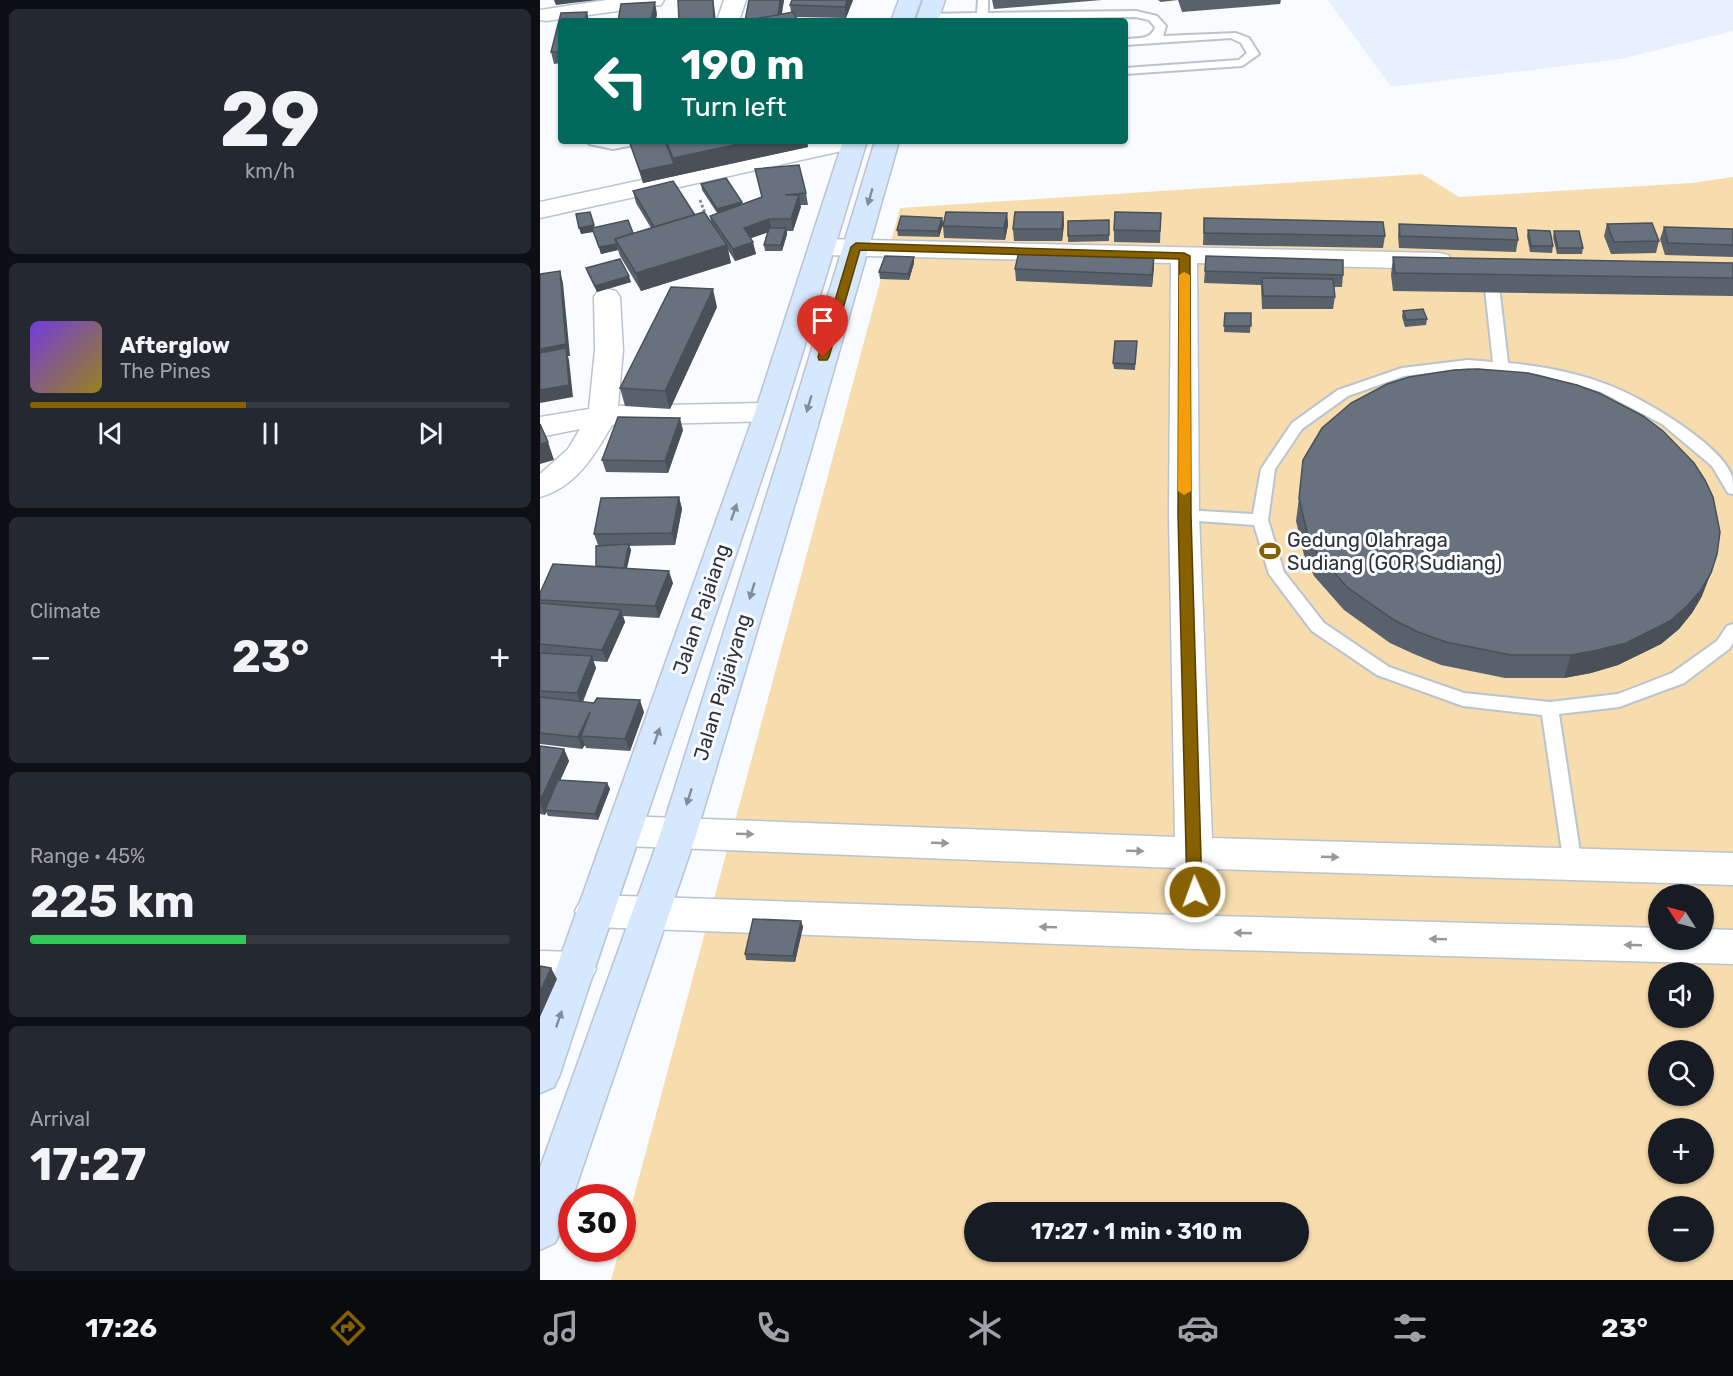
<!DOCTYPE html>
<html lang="en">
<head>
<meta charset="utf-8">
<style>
	:root { --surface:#171b24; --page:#242831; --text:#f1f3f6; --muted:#9ea1a6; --line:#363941; --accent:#876100 }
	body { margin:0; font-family:Rubik,sans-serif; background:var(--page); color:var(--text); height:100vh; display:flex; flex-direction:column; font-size:22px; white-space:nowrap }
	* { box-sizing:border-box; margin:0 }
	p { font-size:20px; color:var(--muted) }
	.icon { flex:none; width:33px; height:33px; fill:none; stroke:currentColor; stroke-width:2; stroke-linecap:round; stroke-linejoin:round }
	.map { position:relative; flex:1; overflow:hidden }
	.side { display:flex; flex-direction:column; gap:9px; padding:9px; background:#0d0f14; width:540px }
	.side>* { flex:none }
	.banner { position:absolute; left:18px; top:18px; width:570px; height:126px; border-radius:6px; box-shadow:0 2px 4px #0004; background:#00695c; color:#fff; overflow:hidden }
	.needle { width:39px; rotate:306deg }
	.controls { position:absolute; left:1108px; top:884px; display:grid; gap:12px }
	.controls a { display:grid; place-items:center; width:66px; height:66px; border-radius:50%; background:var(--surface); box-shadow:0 2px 4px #0004; font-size:30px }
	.speed { position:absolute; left:18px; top:1184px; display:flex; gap:12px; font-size:30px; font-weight:700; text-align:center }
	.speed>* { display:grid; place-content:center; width:78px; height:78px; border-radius:50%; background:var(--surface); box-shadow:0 2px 4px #0004; line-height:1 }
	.speed .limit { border:9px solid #d22; background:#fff; color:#111 }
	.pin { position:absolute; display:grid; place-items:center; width:51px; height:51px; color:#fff; margin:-62px -26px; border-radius:50% 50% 50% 0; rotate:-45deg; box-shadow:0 0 6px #0007 }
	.pin .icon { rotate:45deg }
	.me { position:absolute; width:66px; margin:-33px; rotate:358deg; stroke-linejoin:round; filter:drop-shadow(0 0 4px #0008) }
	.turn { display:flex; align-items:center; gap:21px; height:126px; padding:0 24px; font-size:27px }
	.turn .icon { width:78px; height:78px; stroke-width:2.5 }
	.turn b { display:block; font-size:42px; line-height:51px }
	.big { font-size:45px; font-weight:700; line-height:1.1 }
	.side .widget { flex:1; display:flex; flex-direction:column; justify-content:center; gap:9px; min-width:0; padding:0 21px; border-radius:9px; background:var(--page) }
	.side .dial { align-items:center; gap:0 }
	.dial b { font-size:78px; line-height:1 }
	.song { display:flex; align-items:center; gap:18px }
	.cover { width:72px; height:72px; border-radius:9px; background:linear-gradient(135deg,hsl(260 70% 55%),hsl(50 70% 35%)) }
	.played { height:6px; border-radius:3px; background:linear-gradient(90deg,var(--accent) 45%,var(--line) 45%) }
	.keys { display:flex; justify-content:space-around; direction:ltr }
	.heat { display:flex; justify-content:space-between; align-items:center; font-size:33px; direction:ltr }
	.charge { height:9px; border-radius:4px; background:linear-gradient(90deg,#34c759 45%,var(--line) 0) }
	.trip { position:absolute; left:424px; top:1202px; width:345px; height:60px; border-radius:30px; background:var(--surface); box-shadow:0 2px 4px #0004; font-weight:700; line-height:60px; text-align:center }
	.tabs { display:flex; height:96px; justify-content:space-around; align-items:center; background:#090b0e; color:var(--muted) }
	.tabs .icon { width:42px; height:42px }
	.tabs .active { color:var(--accent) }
	.tabs b { font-size:27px; color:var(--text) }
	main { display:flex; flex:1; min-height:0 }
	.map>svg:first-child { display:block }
</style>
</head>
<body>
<main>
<section class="side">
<div class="widget dial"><b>29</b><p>km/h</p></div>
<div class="widget">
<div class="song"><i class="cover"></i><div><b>Afterglow</b><p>The Pines</p></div></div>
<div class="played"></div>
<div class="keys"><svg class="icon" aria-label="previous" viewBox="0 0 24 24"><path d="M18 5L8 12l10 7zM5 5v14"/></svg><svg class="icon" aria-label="pause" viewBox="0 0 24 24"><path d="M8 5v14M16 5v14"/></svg><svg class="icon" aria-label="next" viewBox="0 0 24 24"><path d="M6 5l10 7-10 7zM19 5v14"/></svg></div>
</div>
<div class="widget"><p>Climate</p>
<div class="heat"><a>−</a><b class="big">23°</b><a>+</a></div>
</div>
<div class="widget"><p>Range · 45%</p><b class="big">225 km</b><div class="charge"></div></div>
<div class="widget"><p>Arrival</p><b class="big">17:27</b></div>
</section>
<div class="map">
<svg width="1193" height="1280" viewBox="0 0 1193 1280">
	<rect width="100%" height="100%" fill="#f9fbfe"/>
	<polygon fill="#e7f1fd" points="788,0 1193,0 1193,31 1081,59 851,87"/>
	<path fill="#f7dcad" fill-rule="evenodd" d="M882,174L919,197L1152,183L1193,177V1280H71L80,1248H82L83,1237L360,208ZM1119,894H1164V939H1119ZM1119,972H1164V1017H1119ZM1119,1050H1164V1095H1119ZM1119,1128H1164V1173H1119ZM1119,1206H1164V1251H1119ZM435,1212H759V1251H435Z"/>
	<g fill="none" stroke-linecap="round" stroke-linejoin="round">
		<defs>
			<g id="service">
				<path d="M438,0H448V13L596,11L617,16L626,26L623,36L696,33L709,38L719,54L702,66L585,74V68L699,60L707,53L701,43L691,38L585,45V39C597,38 612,40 615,27L609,20L596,17L389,20L384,17L389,14L437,13Z"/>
				<polygon points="47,141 101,141 99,144 73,149 49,144"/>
				<path d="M950,266L957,270L968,363C1002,366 1039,373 1071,386C1102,398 1181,444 1192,476C1193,481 1193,489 1193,494L1188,493L1172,466L1122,424L1061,392L998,374L928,368L864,376L808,396L762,429L735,469L728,520L744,572L784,623L849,667L924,693L1010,702L1078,694L1132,673L1177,641L1187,626L1193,624V643L1189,649L1144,683L1079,707L1019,714L1042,865L1040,870L1033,873L1026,870L1024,865L1002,715L923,706L837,675L772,631L729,574L714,525L644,520L639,519L636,515L639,511L644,510L713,514L721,469L752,423L798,390L862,368L928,360L953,362L943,270Z"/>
			</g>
			<g id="minor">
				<polygon points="67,0 124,0 121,5 113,6 6,21 0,20 0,10"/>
				<polygon points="184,0 206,0 199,21 177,21"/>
				<polygon points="282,141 327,141 323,146 315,148 0,218 0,202"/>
				<polygon points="283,239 899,253 908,255 912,261 908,267 899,269 657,263 659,515 672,838 1193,853 1193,885 673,869 675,916 1119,928 1119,939 1164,939 1164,929 1193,930 1193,964 656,949 54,927 41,922 35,911 41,900 54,895 636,915 636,868 84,846 71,842 66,831 71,820 84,816 635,837 629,515 631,263 283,255 274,252 270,247 274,242"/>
				<path d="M67,289L76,291L80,297L83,350L78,406L229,403L239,405L243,412L239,419L229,421L72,425C54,456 36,487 0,497V474L28,449L40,429L0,437V417L49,409L55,350L54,297L58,291Z"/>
				<polygon points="0,951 36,952 50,957 56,969 50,981 36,986 0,985"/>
			</g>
			<g id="secondary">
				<polygon points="359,0 381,0 373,21 351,21"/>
				<polygon points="383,0 405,0 398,21 376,21"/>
				<path d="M303,141H327C299,232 272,324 243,415C170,635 92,853 20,1074L14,1087L0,1093V1014L215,412Z"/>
				<polygon points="335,141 359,141 271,450 157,832 22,1228 15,1243 0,1250 0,1168 121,832 241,450"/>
			</g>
		</defs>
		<use href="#service" stroke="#b9c4d1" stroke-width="4"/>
		<use href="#minor" stroke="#b9c4d1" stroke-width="3"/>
		<use href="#secondary" stroke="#b9c4d1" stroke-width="3"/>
		<polyline stroke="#8e9195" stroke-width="3" stroke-dasharray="3 2" stroke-linecap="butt" points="160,200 166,216"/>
		<use href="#service" fill="#fff" fill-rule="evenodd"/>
		<use href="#minor" fill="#fff" fill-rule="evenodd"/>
		<use href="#secondary" fill="#d5e8fd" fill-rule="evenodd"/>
	</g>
	<g fill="#59626c">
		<polygon points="244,0 242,14 251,12 250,5 313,0 306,18 255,17 204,21"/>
		<polygon points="452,0 562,0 454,9"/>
		<polygon points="618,0 741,0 740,4 642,12 638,0 621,2"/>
		<polygon points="21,21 21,63 14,64 11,52"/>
		<polygon points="89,141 267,141 268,147 103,183"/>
		<polygon points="215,169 266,193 268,205 260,205 253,231 247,231 247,234 242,251 225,251 224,245 228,232 210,238 216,254 195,261 188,250 191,263 101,291 80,256 78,250 61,254 54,232 41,234 50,212 54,227 93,233 111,228 96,203 93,191 155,215 171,222 170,216 177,213 162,190 161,184 202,204 222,198"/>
		<polygon points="523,212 524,224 522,241 474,241 473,229"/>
		<polygon points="467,213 468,225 465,240 404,238 403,226"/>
		<polygon points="621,213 620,243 574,242 574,230"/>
		<polygon points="402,218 403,224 399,237 358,236 357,230"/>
		<polygon points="664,218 845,236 843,248 663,245"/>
		<polygon points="569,220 569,241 528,242 528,221"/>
		<polygon points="859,224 978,240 976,252 859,248 858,236"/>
		<polygon points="1067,224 1119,241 1116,253 1071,254 1064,236"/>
		<polygon points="1124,227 1193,229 1193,257 1125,255 1120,239"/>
		<polygon points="988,230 1013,246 1012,253 990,252 987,236"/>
		<polygon points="1014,231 1043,248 1042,254 1017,254 1013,237"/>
		<polygon points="666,256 803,275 802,287 794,287 795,297 793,309 722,309 721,285 664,283"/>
		<polygon points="374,257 374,263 369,280 340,279 339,272"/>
		<polygon points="614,257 612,287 476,281 475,269"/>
		<polygon points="853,257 1193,263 1193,296 853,291 851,275"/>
		<polygon points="46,268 91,282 57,292 48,274"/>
		<polygon points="177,307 130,409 85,406 80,388"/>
		<polygon points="863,311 887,319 886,325 865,327 862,317"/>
		<polygon points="685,313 711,313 710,333 684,332"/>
		<polygon points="597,341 595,370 574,369 573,363"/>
		<polygon points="143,430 128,473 66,472 62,460"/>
		<polygon points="139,497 142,509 135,545 89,546 91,550 87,568 133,583 119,618 83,616 85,622 67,662 53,661 56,668 43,702 104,712 90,751 46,748 45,745 42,749 0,744 0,593 56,566 58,545 54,534"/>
		<polygon points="759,498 1162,596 1152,613 1139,629 1121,644 1078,665 1051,673 1024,678 965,678 901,665 874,654 850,643 804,610 774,576 764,555 756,521"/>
		<polygon points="0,746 24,749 29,761 20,780 67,783 70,789 58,820 8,816 6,812 5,815 0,814"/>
		<polygon points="261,921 263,927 255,962 206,960 205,954"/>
	</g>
	<g fill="#495058">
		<polygon points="14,0 57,0 16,5"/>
		<polygon points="173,0 174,5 176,21 174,21"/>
		<polygon points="240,0 244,0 240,21 237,21"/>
		<polygon points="307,0 313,0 306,18 305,7"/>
		<polygon points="115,2 117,14 116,21 111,21"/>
		<polygon points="47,12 49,21 45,21"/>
		<polygon points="213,141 267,141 268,147 103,183 100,171 134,164 133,158"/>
		<polygon points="259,195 261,207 253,231 251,219"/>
		<polygon points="202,202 203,208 178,215 177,209"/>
		<polygon points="523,212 524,224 522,241 522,229"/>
		<polygon points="467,213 468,225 465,240 464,228"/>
		<polygon points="402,218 403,224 399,237 398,231"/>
		<polygon points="229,219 232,231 206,240 204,228"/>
		<polygon points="54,225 55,231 41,234 39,228"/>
		<polygon points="246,228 247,234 242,251 241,245"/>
		<polygon points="213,242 216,254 195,261 193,249"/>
		<polygon points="77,244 78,250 61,254 59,247"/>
		<polygon points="187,245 191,263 101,291 96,273"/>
		<polygon points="374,257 374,263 369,280 368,274"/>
		<polygon points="614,257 614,269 612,287 612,275"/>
		<polygon points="20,271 23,283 30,356 28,356 29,360 33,397 0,403 0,349"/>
		<polygon points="89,276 91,282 57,292 55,286"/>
		<polygon points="173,289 177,307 130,409 125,391"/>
		<polygon points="140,418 143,430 128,473 125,461"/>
		<polygon points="8,442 14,460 0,464 0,444"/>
		<polygon points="139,497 142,509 135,545 132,533"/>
		<polygon points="89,544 91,550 85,576 83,570"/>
		<polygon points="129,571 133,583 119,618 115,606"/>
		<polygon points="1171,573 1162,596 1152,613 1139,629 1121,644 1078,665 1051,673 1024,678 1031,655"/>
		<polygon points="81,610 85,622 67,662 62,650"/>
		<polygon points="52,656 56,668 41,705 37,693"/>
		<polygon points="100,700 104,712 90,751 85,739"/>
		<polygon points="50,712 41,736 45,745 42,749 38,737"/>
		<polygon points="24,749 29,761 7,810 5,810 6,812 5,815 0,804 0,801"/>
		<polygon points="67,783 70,789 58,820 55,814"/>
		<polygon points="261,921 263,927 255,962 253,956"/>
		<polygon points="11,968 17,979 0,1017 0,992"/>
	</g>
	<g fill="#68727e" stroke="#495058" stroke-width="1.5">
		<polygon points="138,0 173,0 174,21 139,21"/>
		<polygon points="209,0 240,0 238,15 205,21"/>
		<polygon points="252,0 307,0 305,7 250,5"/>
		<polygon points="115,2 111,21 78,21 81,4"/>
		<polygon points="47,12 45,21 21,21 21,52 11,52 21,13"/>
		<polygon points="253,12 258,21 204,21"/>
		<polygon points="89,141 125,141 134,164 100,171"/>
		<polygon points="126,141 213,141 133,158"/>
		<polygon points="259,165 266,193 245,195 259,195 251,219 229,219 204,228 213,242 193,249 170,216 222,197 215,169"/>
		<polygon points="186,178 202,202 177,209 161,184"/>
		<polygon points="133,181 155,215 114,227 93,191"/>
		<polygon points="50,212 54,225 39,228 36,214"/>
		<polygon points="164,212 187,245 96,273 75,239"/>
		<polygon points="406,212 467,213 464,228 403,226"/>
		<polygon points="475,212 523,212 522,229 473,229"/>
		<polygon points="575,212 621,213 620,231 574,230"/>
		<polygon points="361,216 402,218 398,231 357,230"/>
		<polygon points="664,218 843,222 845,236 664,233"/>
		<polygon points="88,220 93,233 75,239 77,244 59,247 52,228"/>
		<polygon points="569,220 569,235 528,236 528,221"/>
		<polygon points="1112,223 1119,241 1074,242 1067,224"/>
		<polygon points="859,224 976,228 978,240 860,236"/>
		<polygon points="1124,227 1193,229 1193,245 1128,243"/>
		<polygon points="229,228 246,228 241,245 224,245"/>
		<polygon points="988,230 1010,231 1013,246 991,246"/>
		<polygon points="1014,231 1039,231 1043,248 1018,248"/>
		<polygon points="479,251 614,257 612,275 475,269"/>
		<polygon points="345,256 374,257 368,274 339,272"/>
		<polygon points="666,256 803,260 803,275 665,271"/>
		<polygon points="853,257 1193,263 1193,278 855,273"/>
		<polygon points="80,259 89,276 55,286 46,268"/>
		<polygon points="20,271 26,344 0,349 0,274"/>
		<polygon points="722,278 793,279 795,297 723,296"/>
		<polygon points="131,287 173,289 125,391 80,388"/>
		<polygon points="883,309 887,319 866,320 863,311"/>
		<polygon points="685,313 711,313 711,326 684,326"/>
		<polygon points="575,341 597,341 595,364 573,363"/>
		<polygon points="26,348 29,385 0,390 0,353"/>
		<polygon points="938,369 988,373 1037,385 1059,393 1103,416 1123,431 1154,463 1165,480 1173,497 1180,532 1177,554 1171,573 1161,590 1147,606 1130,621 1086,643 1058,650 1031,655 971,655 906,642 878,632 854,620 807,587 777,553 767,532 759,498 763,460 782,428 811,403 847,384 869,377 914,370"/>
		<polygon points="78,417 140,418 125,461 62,460"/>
		<polygon points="0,424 8,442 0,444"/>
		<polygon points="139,497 132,533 54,534 61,498"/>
		<polygon points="89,544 84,568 56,566 56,546"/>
		<polygon points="13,564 129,571 115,606 0,600 0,593"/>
		<polygon points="0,603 81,610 62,650 0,644"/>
		<polygon points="0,653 52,656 37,693 0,691"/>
		<polygon points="0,697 54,703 57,698 100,700 85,739 41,736 50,712 38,737 0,733"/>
		<polygon points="0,746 24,749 0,801"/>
		<polygon points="18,780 67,783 55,814 5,810"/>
		<polygon points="213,919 261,921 253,956 205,954"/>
		<polygon points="0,966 11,968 0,992"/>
	</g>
	<defs><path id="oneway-solid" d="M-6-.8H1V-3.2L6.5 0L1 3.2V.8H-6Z" transform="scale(1.5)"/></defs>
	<g fill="#828d9a">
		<use href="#oneway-solid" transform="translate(330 197) rotate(106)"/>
		<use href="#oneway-solid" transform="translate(269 404) rotate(106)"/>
		<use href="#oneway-solid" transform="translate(194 512) rotate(-71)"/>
		<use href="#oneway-solid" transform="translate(212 591) rotate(107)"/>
		<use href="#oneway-solid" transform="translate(117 736) rotate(-71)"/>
		<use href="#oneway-solid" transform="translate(149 797) rotate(107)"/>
		<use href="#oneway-solid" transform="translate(19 1019) rotate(-71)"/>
	</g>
	<g fill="#96989b">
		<use href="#oneway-solid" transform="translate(205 834) rotate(2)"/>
		<use href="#oneway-solid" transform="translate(400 843) rotate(2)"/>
		<use href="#oneway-solid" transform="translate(595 851) rotate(2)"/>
		<use href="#oneway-solid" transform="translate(790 857) rotate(2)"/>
		<use href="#oneway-solid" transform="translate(508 927) rotate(-178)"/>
		<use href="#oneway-solid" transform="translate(703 933) rotate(-178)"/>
		<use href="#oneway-solid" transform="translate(898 939) rotate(-178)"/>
		<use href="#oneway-solid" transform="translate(1093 945) rotate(-178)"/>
	</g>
	<polygon fill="#876100" stroke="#583f00" stroke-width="1.5" points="316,243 644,253 650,256 651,515 662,892 660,897 655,899 649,897 647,892 638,515 639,259 320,250 289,357 287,360 279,360 278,357 311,247"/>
	<polygon fill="#f59e0b" points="644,272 650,275 651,491 644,495 638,491 639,275"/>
	<defs>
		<symbol id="stadium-bare" viewBox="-9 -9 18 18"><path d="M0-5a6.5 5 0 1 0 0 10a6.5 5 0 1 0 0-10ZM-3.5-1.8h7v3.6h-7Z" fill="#876100" stroke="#f9fbfe" stroke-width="2.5" paint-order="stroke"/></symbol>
	</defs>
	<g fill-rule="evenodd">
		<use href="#stadium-bare" x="715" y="536" width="30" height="30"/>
	</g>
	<g text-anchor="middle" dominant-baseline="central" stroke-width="6" stroke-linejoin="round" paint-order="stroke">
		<g font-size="20" fill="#2e3237" stroke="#f9fbfe" text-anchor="start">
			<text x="747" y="540">Gedung Olahraga<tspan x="747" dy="23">Sudiang (GOR Sudiang)</tspan></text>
		</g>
		<g font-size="20" fill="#2e3237" stroke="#f9fbfe">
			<text transform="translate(161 609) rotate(-71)">Jalan Pajaiang</text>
			<text transform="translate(182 687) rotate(-73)">Jalan Pajjaiyang</text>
		</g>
	</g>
</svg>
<div class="controls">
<a><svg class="needle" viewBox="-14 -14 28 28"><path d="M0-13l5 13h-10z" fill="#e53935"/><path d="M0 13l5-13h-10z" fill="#9ea1a6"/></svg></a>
<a><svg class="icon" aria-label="sound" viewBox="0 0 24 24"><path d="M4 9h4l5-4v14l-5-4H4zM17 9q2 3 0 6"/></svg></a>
<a><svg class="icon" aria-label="search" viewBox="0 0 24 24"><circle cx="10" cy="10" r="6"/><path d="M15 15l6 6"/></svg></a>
<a>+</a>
<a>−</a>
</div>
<div class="speed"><div class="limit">30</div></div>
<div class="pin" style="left:283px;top:357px;background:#d93025"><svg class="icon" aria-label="arrive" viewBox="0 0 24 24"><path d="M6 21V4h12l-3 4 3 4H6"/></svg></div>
<svg class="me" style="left:655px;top:892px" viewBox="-20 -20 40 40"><circle r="17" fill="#876100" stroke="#fff" stroke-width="3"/><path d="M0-11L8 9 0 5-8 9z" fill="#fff"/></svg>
<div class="trip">17:27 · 1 min · 310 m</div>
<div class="banner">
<div class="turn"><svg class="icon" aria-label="left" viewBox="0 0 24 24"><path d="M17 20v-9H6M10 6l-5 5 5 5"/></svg><div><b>190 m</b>Turn left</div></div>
</div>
</div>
</main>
<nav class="tabs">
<b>17:26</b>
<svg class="icon active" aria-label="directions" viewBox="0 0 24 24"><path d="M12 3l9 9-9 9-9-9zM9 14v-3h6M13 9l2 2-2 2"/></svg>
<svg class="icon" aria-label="music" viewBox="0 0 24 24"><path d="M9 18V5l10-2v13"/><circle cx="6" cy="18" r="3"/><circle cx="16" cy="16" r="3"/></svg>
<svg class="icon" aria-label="phone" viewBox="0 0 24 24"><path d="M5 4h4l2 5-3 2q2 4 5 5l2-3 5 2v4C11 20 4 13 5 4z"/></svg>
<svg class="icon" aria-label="climate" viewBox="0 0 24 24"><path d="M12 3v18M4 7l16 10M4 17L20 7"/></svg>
<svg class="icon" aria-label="car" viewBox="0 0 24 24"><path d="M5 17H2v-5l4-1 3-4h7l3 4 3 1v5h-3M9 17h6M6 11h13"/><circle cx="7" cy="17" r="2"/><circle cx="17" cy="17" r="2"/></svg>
<svg class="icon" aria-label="filters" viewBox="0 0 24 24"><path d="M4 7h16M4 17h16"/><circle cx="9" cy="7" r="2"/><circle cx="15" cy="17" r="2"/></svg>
<b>23°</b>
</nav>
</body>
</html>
